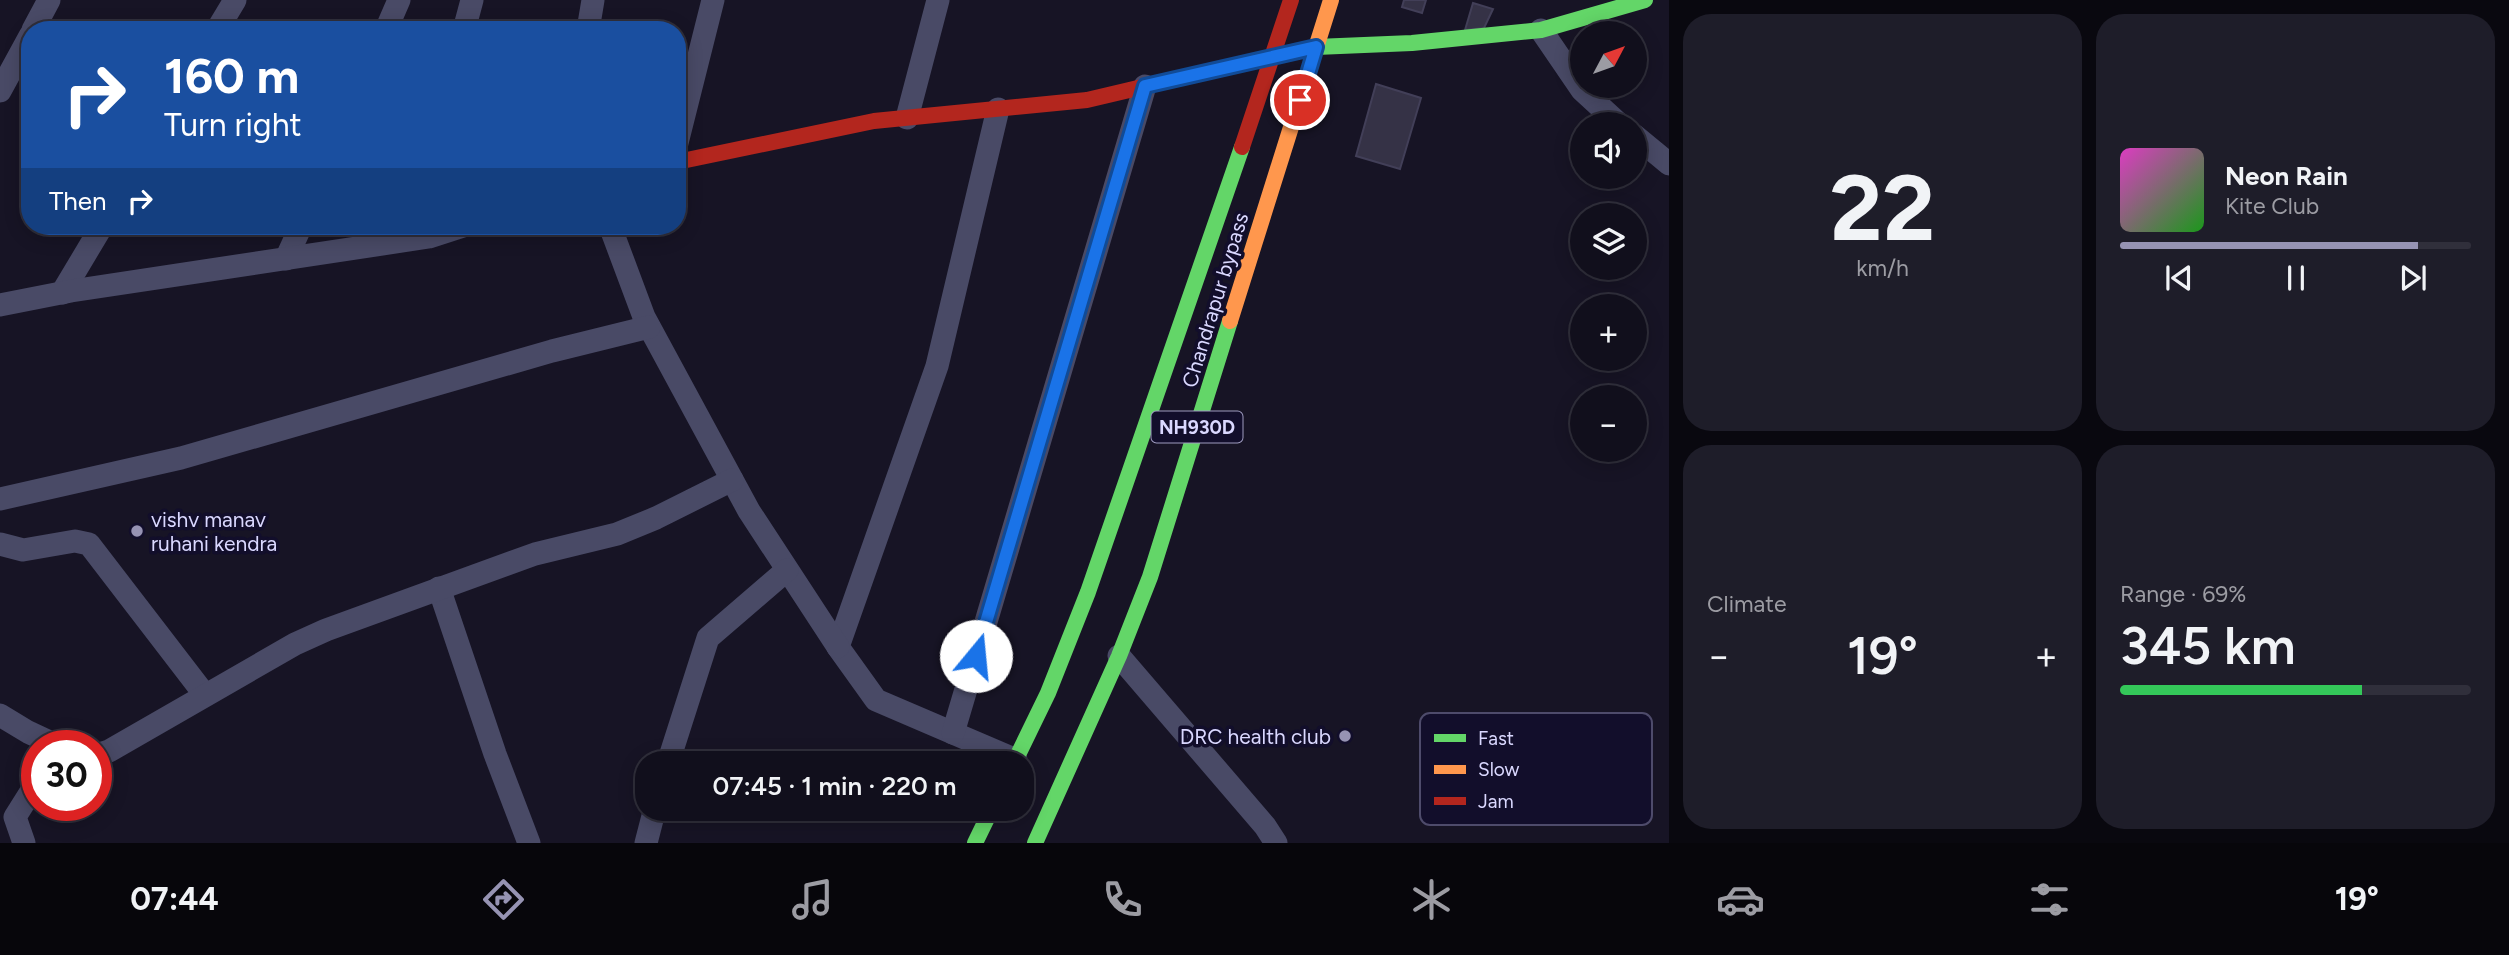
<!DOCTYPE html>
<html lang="en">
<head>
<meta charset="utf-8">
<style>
	:root { --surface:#110f1c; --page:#1e1d29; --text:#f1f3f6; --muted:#9c9ca3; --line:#302f3b; --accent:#9693b3 }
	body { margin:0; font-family:Figtree,sans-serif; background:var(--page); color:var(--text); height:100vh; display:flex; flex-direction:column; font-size:26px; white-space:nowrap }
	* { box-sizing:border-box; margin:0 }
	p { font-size:23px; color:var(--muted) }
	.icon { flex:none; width:38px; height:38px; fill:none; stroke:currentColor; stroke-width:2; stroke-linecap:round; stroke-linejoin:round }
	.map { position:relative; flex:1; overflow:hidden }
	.panel { display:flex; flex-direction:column; gap:14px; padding:14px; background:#09080f; width:840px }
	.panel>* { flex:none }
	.guide { position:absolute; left:21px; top:21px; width:665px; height:214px; border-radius:28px; box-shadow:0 4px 18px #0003,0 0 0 2px var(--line); background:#1a4fa0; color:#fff; overflow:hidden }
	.needle { width:46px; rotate:49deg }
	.fabs { position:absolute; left:1570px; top:21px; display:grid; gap:14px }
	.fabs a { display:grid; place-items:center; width:77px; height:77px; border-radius:50%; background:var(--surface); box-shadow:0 4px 18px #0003,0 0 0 2px var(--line); font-size:35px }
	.speed { position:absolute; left:21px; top:730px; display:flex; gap:14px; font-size:35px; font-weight:700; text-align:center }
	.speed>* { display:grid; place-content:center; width:91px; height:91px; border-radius:50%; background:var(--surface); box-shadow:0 4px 18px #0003,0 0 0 2px var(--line); line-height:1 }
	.speed .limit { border:10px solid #d22; background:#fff; color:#111 }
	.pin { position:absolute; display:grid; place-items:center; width:60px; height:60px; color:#fff; margin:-30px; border:4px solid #fff; border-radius:50%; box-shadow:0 2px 7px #0007 }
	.me { position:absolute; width:77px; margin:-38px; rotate:17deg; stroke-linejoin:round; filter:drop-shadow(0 0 5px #0008) }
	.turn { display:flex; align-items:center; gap:24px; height:147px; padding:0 28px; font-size:32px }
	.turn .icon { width:91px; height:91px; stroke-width:2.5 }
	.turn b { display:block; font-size:49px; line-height:60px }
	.then { display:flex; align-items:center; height:66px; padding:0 28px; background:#0003; gap:14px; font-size:26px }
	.big { font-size:52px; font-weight:600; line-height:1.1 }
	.panel .widget { flex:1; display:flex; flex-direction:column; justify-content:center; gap:10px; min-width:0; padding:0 24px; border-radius:28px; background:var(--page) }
	.panel .dial { align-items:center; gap:0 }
	.dial b { font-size:91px; line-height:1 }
	.song { display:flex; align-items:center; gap:21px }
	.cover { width:84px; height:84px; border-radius:10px; background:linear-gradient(135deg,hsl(310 70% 55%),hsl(120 70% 35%)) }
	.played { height:7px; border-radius:4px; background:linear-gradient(90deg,var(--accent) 85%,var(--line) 85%) }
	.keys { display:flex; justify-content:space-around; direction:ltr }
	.heat { display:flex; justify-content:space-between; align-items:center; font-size:38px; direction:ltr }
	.charge { height:10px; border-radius:5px; background:linear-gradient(90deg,#34c759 69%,var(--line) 0) }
	.panel .tiles { flex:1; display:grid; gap:14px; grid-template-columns:repeat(2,1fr) }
	.trip { position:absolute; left:635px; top:751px; width:399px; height:70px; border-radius:28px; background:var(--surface); box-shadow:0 4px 18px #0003,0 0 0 2px var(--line); font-weight:600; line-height:70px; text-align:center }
	.tab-bar { display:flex; height:112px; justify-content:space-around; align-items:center; background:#07060b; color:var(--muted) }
	.tab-bar .icon { width:49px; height:49px }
	.tab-bar .current { color:var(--accent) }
	.tab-bar b { font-size:32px; color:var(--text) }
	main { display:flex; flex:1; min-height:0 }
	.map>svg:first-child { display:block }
</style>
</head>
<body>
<main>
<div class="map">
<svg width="1669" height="843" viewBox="0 0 1669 843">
	<rect width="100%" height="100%" fill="#171425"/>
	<g fill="#353246" stroke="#423f58" stroke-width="2">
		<polygon points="1404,0 1426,0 1422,13 1402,7"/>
		<polygon points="1473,3 1493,9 1484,28 1465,30"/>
		<polygon points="1376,84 1421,98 1400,169 1356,156"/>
	</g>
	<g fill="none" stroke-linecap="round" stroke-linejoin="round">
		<g stroke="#494a66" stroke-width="23">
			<polyline points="33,30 49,0"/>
			<polyline points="217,30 235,0"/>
			<polyline points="386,30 399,0"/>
			<polyline points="464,30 472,0"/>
			<polyline points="588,30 593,0"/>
			<polyline points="1541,30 1582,90 1619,124"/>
			<polyline points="0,91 30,36"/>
			<polyline points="998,109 937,366 838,647 876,700 1016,760"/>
			<polyline points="907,118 938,0"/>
			<polyline points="1634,135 1669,164"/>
			<polyline points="677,143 713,0"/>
			<polyline points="610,226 644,317 749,511 838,647"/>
			<polyline points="286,259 301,226"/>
			<polyline points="62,293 102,226"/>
			<polyline points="0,305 71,291 429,237 463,226"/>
			<polyline points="0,499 181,458 552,351 649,327"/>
			<polyline points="0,544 23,550 75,541 89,544 205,695"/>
			<polyline points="439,588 495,754 529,843"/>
			<polyline points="1119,656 1265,826 1276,843"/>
			<polyline points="0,715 28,732 58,746"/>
			<polyline points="953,733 1145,86"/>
			<polyline points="96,755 109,751 295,644 326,630 535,554 617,534 656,518 732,480"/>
			<polyline points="668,763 708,638 787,570"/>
			<polyline points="24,843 15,817 37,782"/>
			<polyline points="646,843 655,808"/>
		</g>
		<g stroke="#63d668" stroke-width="16">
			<polyline points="1159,83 1316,47 1412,43 1541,30 1645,0"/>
			<polyline points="1014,763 1048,693 1088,592 1242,147"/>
			<polyline points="975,843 992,808"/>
			<polyline points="1035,843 1119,656 1150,577 1230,321"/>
		</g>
		<polyline stroke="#ff974d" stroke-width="16" points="1230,321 1331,0"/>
		<g stroke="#b3261e" stroke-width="16">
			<polyline points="1242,147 1291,0"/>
			<polyline points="677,162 874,121 1087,100 1159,83"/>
		</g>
	</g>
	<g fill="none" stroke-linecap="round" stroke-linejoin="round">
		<defs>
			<polyline id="route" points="976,656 1145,86 1316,47 1300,100"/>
		</defs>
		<use href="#route" stroke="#114b97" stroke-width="18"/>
		<use href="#route" stroke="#1a73e8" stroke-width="12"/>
	</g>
	<g fill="#9693b3" stroke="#120e2b" stroke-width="2.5">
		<circle cx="137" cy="531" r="7"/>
		<circle cx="1345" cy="736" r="7"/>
	</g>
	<g text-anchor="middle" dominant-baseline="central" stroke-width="7" stroke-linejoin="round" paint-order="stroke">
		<rect fill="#120e2b" stroke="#9e9bbf" stroke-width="2" x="1151.5" y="411.5" width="91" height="31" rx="5"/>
		<g font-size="19" font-weight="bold" fill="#dad8ff">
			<text x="1197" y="427">NH930D</text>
		</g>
		<g font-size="21" fill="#dad8ff" stroke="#120e2b">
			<text transform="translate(1215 300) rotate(-73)">Chandrapur bypass</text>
		</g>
		<g font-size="21" fill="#dad8ff" stroke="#120e2b" text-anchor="start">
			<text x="151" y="519">vishv manav<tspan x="151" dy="24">ruhani kendra</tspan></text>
			<text x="1331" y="736" text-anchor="end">DRC health club</text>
		</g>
	</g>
	<rect x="1420" y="713" width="232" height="112" rx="10" fill="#120e2b" stroke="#4e4b6b" stroke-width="2"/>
	<rect x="1434" y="734" width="32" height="8" fill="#63d668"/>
	<rect x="1434" y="765" width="32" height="9" fill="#ff974d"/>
	<rect x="1434" y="797" width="32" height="8" fill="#b3261e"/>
	<g font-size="19" fill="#dad8ff">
		<text x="1478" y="745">Fast</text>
		<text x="1478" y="776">Slow</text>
		<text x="1478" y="808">Jam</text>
	</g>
</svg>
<div class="fabs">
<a><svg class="needle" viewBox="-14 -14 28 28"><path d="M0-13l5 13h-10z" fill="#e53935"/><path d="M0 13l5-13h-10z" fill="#9c9ca3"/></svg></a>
<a><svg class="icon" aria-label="sound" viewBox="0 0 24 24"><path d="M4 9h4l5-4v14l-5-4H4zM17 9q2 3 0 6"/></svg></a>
<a><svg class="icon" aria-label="layers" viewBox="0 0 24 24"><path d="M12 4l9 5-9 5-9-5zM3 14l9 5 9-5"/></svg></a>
<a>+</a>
<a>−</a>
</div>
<div class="speed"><div class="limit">30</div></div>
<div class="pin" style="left:1300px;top:100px;background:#d93025"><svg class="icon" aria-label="arrive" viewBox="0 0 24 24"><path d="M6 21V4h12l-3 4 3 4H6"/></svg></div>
<svg class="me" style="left:976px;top:656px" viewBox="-20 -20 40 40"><circle r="19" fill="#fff"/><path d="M0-13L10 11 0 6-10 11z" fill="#1a73e8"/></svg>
<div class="trip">07:45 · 1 min · 220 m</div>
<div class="guide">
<div class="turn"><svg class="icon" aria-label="right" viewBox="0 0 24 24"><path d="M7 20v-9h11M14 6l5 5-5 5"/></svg><div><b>160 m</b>Turn right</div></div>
<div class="then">Then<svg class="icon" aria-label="right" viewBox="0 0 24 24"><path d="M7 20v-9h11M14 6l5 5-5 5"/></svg></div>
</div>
</div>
<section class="panel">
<div class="tiles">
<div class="widget dial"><b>22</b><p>km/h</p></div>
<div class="widget">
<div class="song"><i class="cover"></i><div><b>Neon Rain</b><p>Kite Club</p></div></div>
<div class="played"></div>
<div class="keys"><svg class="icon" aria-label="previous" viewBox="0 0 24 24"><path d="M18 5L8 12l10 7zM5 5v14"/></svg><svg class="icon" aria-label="pause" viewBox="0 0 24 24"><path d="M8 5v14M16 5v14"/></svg><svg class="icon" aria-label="next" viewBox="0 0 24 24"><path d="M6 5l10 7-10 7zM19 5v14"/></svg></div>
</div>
<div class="widget"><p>Climate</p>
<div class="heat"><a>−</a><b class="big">19°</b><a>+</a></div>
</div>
<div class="widget"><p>Range · 69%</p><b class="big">345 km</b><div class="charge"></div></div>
</div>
</section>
</main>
<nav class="tab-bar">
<b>07:44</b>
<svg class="icon current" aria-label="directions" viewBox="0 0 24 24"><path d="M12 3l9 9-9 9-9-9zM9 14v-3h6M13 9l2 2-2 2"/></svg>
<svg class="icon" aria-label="music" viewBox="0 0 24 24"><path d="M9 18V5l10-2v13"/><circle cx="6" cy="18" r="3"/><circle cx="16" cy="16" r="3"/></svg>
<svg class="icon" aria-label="phone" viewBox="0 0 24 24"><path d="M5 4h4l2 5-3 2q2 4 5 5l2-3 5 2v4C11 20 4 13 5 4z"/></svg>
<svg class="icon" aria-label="climate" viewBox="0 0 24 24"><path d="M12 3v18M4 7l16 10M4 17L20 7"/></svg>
<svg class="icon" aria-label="car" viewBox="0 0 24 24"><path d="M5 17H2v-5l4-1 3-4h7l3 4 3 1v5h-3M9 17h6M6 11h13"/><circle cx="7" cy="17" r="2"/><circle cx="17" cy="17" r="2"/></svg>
<svg class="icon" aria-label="filters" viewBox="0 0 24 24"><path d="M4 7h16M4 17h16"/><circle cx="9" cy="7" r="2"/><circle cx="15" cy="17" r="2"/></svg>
<b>19°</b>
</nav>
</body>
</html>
